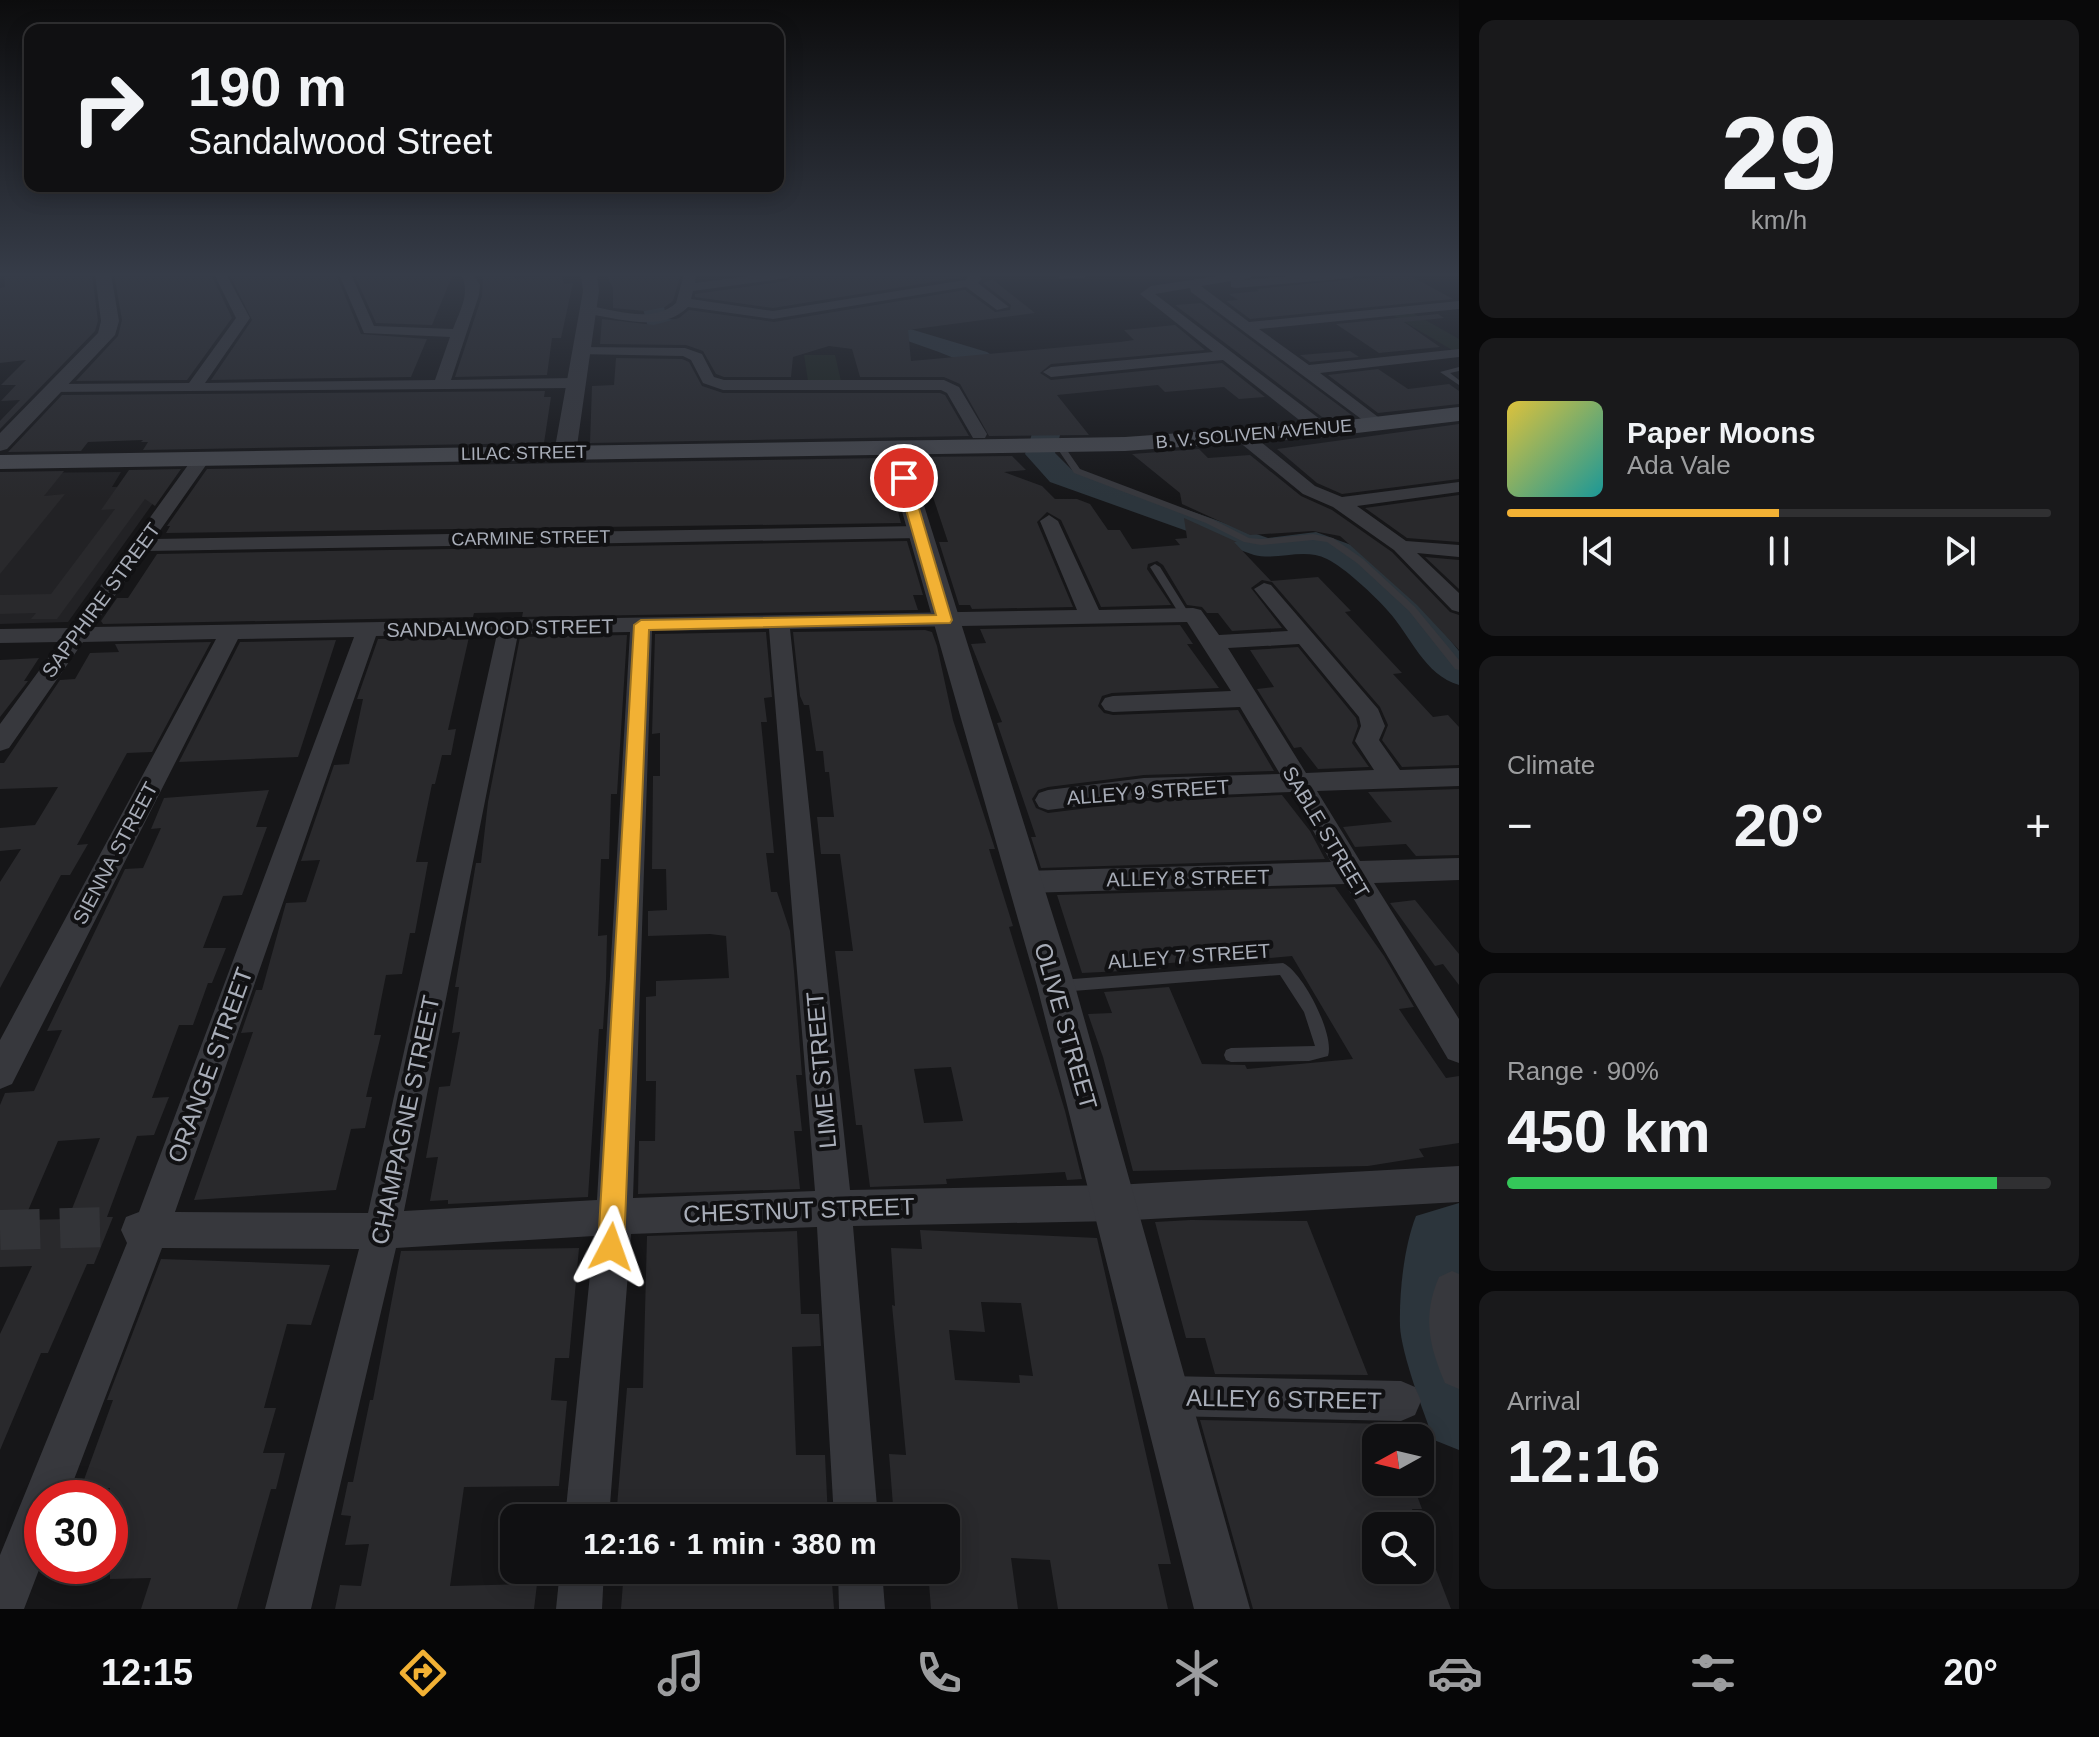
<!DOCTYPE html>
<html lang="en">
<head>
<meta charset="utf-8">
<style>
	:root { --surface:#101012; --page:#19191b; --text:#f1f3f6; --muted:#9c9d9f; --line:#303032; --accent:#f2b134 }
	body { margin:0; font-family:Arial,sans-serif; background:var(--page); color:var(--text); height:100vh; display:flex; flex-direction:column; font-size:30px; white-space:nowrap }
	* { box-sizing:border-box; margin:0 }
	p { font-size:26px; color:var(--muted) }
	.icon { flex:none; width:44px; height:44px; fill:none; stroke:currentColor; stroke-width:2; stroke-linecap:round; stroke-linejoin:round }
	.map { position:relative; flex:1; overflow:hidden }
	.panel { display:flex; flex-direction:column; gap:20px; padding:20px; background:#09090a; width:640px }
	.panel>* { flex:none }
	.hud { position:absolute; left:24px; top:24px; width:760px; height:168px; border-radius:16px; box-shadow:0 4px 20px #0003,0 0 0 2px var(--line); background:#101012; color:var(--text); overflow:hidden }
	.needle { width:52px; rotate:262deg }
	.tools { position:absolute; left:1362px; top:1424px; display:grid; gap:16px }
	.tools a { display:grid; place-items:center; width:72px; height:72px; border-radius:16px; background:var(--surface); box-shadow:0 4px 20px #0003,0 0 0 2px var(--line); font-size:40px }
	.speed { position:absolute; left:24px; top:1480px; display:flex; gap:16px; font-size:40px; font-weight:700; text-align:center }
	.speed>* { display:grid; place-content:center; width:104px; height:104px; border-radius:50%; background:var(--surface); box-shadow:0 4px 20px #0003,0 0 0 2px var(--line); line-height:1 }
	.speed .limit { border:12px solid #d22; background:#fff; color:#111 }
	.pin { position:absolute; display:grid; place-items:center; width:68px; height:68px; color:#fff; margin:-34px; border:4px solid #fff; border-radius:50%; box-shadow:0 2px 8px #0007 }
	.me { position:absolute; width:88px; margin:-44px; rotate:4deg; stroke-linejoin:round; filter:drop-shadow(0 0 6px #0008) }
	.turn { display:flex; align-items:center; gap:28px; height:168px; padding:0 32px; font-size:36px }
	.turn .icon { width:104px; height:104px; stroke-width:2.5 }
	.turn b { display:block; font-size:56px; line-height:68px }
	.big { font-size:60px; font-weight:700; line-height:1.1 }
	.panel .tile { flex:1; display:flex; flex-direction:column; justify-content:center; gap:12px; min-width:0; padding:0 28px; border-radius:16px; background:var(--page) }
	.panel .dial { align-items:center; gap:0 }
	.dial b { font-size:104px; line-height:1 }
	.song { display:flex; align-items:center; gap:24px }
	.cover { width:96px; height:96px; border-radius:12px; background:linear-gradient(135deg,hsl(50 70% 55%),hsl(180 70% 35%)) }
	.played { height:8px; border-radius:4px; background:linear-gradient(90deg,var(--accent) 50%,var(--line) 50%) }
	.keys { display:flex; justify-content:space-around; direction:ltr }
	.heat { display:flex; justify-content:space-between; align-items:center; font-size:44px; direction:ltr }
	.charge { height:12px; border-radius:6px; background:linear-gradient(90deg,#34c759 90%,var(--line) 0) }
	.trip { position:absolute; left:500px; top:1504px; width:460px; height:80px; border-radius:16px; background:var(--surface); box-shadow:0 4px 20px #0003,0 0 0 2px var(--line); font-weight:700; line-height:80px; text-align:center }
	.tabs { display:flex; height:128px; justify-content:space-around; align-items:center; background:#060607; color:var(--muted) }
	.tabs .icon { width:56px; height:56px }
	.tabs .on { color:var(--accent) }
	.tabs b { font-size:36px; color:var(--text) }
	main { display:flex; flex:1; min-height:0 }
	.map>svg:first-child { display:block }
</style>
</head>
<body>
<main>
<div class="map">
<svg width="1459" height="1609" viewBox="0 0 1459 1609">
	<rect width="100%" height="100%" fill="#161618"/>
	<polygon fill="#222225" points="121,472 112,487 166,485 68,622 0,624 0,473"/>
	<g fill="#1c231d">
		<polygon points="1411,312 1459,339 1459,349 1452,350 1391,314"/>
		<polygon points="804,355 835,355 841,381 808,381"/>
	</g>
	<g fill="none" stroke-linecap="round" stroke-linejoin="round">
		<g fill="#2c353c" fill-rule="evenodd">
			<polygon points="645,274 667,274 659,286 667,319 722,323 726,328 722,333 649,331 637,286"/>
			<path d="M851,311L884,317L907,328L987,352L1037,385L1058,411L1062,428L1055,453L1072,470L1268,538L1316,532L1354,546L1413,594L1459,651V685C1424,675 1411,636 1388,611C1375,596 1344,567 1327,559C1303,547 1279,561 1254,555L1050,482L1025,454C1030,440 1037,426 1030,412C1010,367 888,334 843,323L839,318L843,313Z"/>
			<path d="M1459,1203V1450L1434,1440C1424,1414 1401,1353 1400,1326C1399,1293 1404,1246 1416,1216Z"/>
		</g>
	</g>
	<g fill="#29292c" fill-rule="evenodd">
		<polygon points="4,274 92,274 98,321 95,331 0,429 0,421 20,400 1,401 16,385 1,385 26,360 0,363 0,288 5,287"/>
		<polygon points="114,274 211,274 232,318 187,380 76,381 118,336 122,320"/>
		<polygon points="229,274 336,274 361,334 427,339 411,377 211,380 252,320"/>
		<polygon points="354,274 453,274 432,325 376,323"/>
		<polygon points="483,274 513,274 515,278 561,274 564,284 573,283 561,338 552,338 547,375 455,377 482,296"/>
		<polygon points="606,274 681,274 673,301 665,307 645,311 613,308 613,288"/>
		<polygon points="796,274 962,274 964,277 773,308 695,297 695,294 787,281"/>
		<polygon points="1407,274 1453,299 1250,319 1226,301 1238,300 1229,294 1259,291 1256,289"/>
		<polygon points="992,279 1035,313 908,330 911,361 1120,342 1134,340 1124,330 1175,325 1205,350 1051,364 1040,373 1051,380 1222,363 1265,397 1239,399 1224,387 1165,392 1158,385 1057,395 1089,435 989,436 960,384 944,377 860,377 852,349 829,346 793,357 791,377 724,377 716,374 703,351 686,345 600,344 602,319 654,325 679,318 689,310 774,322 965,290 995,312 1010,310 1011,305 983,283"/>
		<polygon points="1201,303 1353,416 1326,420 1175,305"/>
		<polygon points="1438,314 1444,318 1404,322 1440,347 1379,353 1336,324"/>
		<polygon points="1350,351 1359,357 1310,362 1300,355"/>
		<polygon points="616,358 682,359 689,362 702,386 723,393 940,393 945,395 969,436 590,443 592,386 614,385"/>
		<polygon points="1378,369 1408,389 1449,384 1459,391 1459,404 1378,413 1328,375"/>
		<polygon points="545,391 544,397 551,397 544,443 143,450 148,442 141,442 143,440 88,442 81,451 8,452 62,395"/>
		<polygon points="1459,424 1459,479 1342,494 1317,483 1277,449"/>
		<polygon points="1199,449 1208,458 1250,455 1301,496 1332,510 1392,552 1450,612 1459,615 1459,650 1417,605 1340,536 1313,531 1250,535 1182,504 1180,493 1132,454"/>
		<polygon points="1012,456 1026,470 1004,472 1042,486 1055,499 1077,499 1090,504 1108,530 1120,530 1132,549 1180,545 1175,539 1187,538 1184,518 1237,542 1234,542 1271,581 1318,577 1351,611 1345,612 1402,673 1393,674 1433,717 1448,715 1459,727 1459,765 1402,767 1382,740 1388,725 1380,707 1272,582 1262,580 1251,588 1282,628 1232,631 1218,613 1207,613 1202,607 1187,605 1163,565 1157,561 1148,564 1147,569 1171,605 1101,607 1061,520 1047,512 1037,522 1073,607 972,609 970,605 959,605 939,542 948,542 931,491 923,491 912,457"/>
		<polygon points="884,458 901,523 166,533 170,526 167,526 207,469"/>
		<polygon points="181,469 155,506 145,499 57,619 31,619 36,613 0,614 0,595 51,594 115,509 101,510 129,470"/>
		<polygon points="64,471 44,496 65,494 0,574 0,472"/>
		<polygon points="1459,495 1459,542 1407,538 1365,508"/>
		<polygon points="907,541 923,595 913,595 918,610 522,617 523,612 474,613 473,617 103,624 101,621 117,598 128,598 157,554"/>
		<polygon points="1425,557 1459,560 1459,589"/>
		<polygon points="1180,625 1193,644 1187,644 1219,688 1112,693 1102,696 1098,706 1104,713 1113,715 1238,710 1274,771 1144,775 1048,787 1038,790 1032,799 1036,808 1048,813 1144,801 1282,795 1310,831 1325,859 1041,868 1031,837 1036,837 997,723 1002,722 971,644 986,643 980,629"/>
		<path d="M925,630L932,632L937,646L953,720L995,849H989L1013,926L1009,927L1065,1111L1082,1179L1067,1180L1065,1172L946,1179L947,1184L870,1187L862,1125H856L835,951H853L840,854H821L817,817H834L829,772H825L823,751H816L809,705H804L800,696L793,632ZM951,1067L963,1121L924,1123L914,1069Z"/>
		<polygon points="766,632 772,697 764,698 767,722 761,722 774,853 766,853 771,892 777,892 790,931 794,971 802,1075 796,1075 802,1131 794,1131 800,1189 638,1194 639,1141 655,1141 656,1081 646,1081 646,997 656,996 656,981 729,978 726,936 710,934 648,936 648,911 667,910 666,869 652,869 653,776 660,776 660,733 652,734 655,634"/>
		<polygon points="627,635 617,794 611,794 609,859 601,859 598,936 607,935 606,980 603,1029 599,1029 588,1197 448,1204 448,1200 430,1201 438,1157 426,1158 439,1087 450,1086 460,1032 452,1033 459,987 455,987 476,863 481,863 488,802 520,637"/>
		<polygon points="469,637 448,730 456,729 451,755 442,755 435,784 432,784 416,862 428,862 415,933 410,933 402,974 386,975 374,1035 381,1035 366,1097 372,1097 365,1128 351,1129 336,1190 194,1200 253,1032 241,1033 256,990 262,990 286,903 306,902 320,860 301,861 334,765 349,764 363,699 357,699 378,639"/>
		<polygon points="336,640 298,757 179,762 240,642"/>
		<polygon points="211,642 152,752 127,753 77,845 88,844 70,875 61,875 0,988 0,882 21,849 0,851 0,828 35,825 58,787 0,789 0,763 4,763 60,680 75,679 90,653 119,652 115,644"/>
		<polygon points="1298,647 1356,718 1358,726 1352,743 1369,767 1318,769 1301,747 1294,748 1257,689 1274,687 1250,650"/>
		<polygon points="39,658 24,681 28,681 0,717 0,660"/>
		<polygon points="1459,789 1459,855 1416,856 1406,844 1355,847 1343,827 1392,822 1368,792"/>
		<path d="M269,790L256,827H267L242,895L223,896L203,948H226L212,983H208L193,1025H179L152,1098L169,1097L154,1135L137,1136L107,1217H113L94,1264H87L48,1353H41L0,1450V1334L32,1266L0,1267V1105L5,1093L34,1091L62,1030L47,1031L125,869L143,868L161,828L151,829L164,798ZM100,1138L68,1219L24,1220L58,1141Z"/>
		<polygon points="1335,887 1384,956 1414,1007 1399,1009 1409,1024 1446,1078 1459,1076 1459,1143 1419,1149 1424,1157 1368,1166 1133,1171 1103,1057 1088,1014 1112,1013 1104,992 1169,987 1202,1064 1245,1065 1247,1069 1353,1059 1292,956 1216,963 1214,959 1159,964 1162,969 1082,973 1057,895"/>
		<polygon points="1415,900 1459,954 1459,985 1443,964 1435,966 1390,903"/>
		<polygon points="1191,1220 1307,1221 1368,1375 1215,1374 1205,1338 1186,1338 1155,1222"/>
		<path d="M920,1230L1097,1238L1171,1564H1158L1168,1609H1058L1050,1560L1011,1558L1018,1609H931L928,1570H946V1518H894L889,1454L906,1455L892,1305L895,1306L891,1248L922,1249ZM981,1302L1021,1303L1033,1376L1019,1375L1020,1383L955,1380L949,1330L985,1332Z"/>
		<polygon points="797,1231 801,1314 819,1314 821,1346 792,1347 796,1455 825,1455 828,1518 616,1518 627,1388 643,1388 647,1236"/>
		<polygon points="579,1248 569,1358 555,1358 551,1400 567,1401 559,1486 464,1487 450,1586 537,1584 534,1609 335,1609 340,1585 361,1586 369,1544 345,1545 351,1516 341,1515 348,1482 353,1482 370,1400 373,1400 401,1251"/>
		<polygon points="161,1259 330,1265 311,1325 287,1324 264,1408 276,1408 263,1453 285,1453 276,1489 271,1489 237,1609 141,1609 151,1578 110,1579 110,1488 81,1488 113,1400 107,1400"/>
		<polygon points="1200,1420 1389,1424 1395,1438 1376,1438 1376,1482 1412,1482 1422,1509 1412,1509 1419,1526 1376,1526 1376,1570 1420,1570 1422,1533 1451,1609 1253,1609"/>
		<polygon points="624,1570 831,1570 834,1609 621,1609"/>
	</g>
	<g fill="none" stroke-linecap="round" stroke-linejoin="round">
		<polyline stroke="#333438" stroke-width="40" stroke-dasharray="40 20" stroke-linecap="butt" points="0,1230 109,1227"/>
		<g fill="#37383d" fill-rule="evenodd">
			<polygon points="1459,367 1459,371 1450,373 1459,380 1459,385 1440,372"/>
			<polygon points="1056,443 1062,443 1080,469 1212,519 1249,538 1261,539 1313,534 1333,538 1363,559 1415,607 1459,660 1459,670 1455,669 1409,611 1357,563 1327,542 1313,540 1261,545 1244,542 1206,523 1074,473 1055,445"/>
			<polygon points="1155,564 1160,567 1190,615 1188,617 1185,618 1180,615 1150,567"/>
			<path d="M1283,963C1303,972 1335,1035 1328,1056L1309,1061L1231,1062L1226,1060L1224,1055L1226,1050L1231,1048L1315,1046L1304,1012L1280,975L1060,992L1055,990L1053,986L1055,982L1060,980Z"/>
		</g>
		<g fill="#37383d" fill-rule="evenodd">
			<path d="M214,274H226L250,318L205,383L435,380L450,337L364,333L339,274H351L374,326L453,329C460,310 471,293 461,274H473L480,285L479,295L451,380L575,378L583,383L575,388L51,392V386L57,384L189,383L236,318Z"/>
			<path d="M684,274H696L695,283L763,274H793L787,278L693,291L691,299L773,311L965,280L968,278L965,274H978L982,279L978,283L1009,307L997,310L966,287L773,319L688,307C662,333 621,319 589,314L582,310L589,306C616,310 653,324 676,303Z"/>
			<polygon points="1059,274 1089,274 1083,278 1059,279"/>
			<polygon points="1231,274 1259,274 1243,280 1312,274 1358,274 1352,278 1236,288 1231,287 1231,281 1201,286 1249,322 1459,301 1459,309 1259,329 1309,365 1459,349 1459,357 1320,373 1386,423 1384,427 1372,427 1191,292 1190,288 1155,294 1329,426 1331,430 1329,434 1317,434 1223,360 1051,377 1043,372 1051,367 1213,352 1140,294 1151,286"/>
			<polygon points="581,347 685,348 702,354 714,377 724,380 944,380 959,387 987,434 985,438 973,438 947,393 941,390 723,390 703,383 691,360 683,356 576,354 576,348"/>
			<polygon points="1244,432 1250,433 1315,486 1342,497 1459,482 1459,492 1357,506 1406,541 1459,545 1459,557 1417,553 1459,593 1459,612 1452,610 1394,550 1333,507 1303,494 1238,441 1236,437 1238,433"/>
			<path d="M202,453L211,458L154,539L920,526L930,532L920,538L146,551L93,627L1077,610L1040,521L1049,515L1058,521L1099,610L1193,608L1201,610L1219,635L1288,631L1254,589L1264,583L1271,585L1378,709L1385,726L1379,740L1400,770L1459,768V786L1317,791L1360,861L1459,858V880L1374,883L1459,1019V1063L1448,1059L1345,884L1024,893L1014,890L1010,882L1014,874L1024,871L1331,862L1291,792L1144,798L1048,810L1039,807L1035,800L1039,793L1048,790L1144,778L1280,774L1240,707L1113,712L1105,710L1101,704L1105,698L1113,696L1231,691L1187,622L790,629L850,1190L1115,1185L1459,1166V1202L1115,1221L853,1226L878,1518H834L817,1227L631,1234L609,1518H565L594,1236L396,1248L311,1609H265L359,1249L162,1248L67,1498H42V1562L24,1609H0V1555L127,1243L121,1230L126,1217L139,1212L354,637L238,639L12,1084L0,1089V1040L216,639L83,642L9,748L0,751V724L60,642L0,643V629L70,628L196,454ZM769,629L815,1191L633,1198L652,631ZM630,632L597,1200L404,1211L518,634ZM497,634L368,1213L175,1212L376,636ZM1299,644L1359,717L1361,726L1355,741L1374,770L1306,773L1228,648Z"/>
			<path d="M1452,1271L1459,1274V1389L1445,1383C1429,1346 1422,1316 1439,1277Z"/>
			<polygon points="1167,1376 1401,1381 1415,1387 1421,1401 1415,1415 1401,1421 1167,1416 1153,1410 1147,1396 1153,1382"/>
			<polygon points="560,1570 604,1570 602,1609 556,1609"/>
			<polygon points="838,1570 882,1570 885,1609 839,1609"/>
		</g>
		<g fill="#37383d" fill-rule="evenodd">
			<polygon points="95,274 111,274 119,321 115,335 7,449 0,451 0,433 98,333 101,321"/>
			<polygon points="581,274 597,274 599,291 576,453 565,459 554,453 583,291"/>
			<polygon points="895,442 906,448 1075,986 1250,1609 1194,1609 1037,986 884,448"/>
		</g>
		<polygon fill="#45474d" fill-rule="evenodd" points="1459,407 1459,421 1323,437 1125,451 0,469 0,455 1125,437 1323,423"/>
	</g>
	<linearGradient id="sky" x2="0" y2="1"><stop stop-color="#0c0c0d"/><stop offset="0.55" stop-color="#363c48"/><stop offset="1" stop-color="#363c48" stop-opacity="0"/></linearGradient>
	<rect width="1459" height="499" fill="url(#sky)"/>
	<polygon fill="#f2b134" stroke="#9d7322" stroke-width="2" points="904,474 910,478 952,620 950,623 649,630 624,1247 620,1256 611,1260 602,1256 598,1247 634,625 641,620 936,615 897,478"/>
	<g text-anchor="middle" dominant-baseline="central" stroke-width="8" stroke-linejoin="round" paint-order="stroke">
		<g font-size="18" fill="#a8adb8" stroke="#111113">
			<text transform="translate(1254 434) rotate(-5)">B. V. SOLIVEN AVENUE</text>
			<text transform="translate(524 453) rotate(-1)">LILAC STREET</text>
			<text transform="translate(531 538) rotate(-1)">CARMINE STREET</text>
		</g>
		<g font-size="20" fill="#a8adb8" stroke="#111113">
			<text transform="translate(101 600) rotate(-54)">SAPPHIRE STREET</text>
			<text transform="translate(500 628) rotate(-1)">SANDALWOOD STREET</text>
			<text transform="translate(1148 792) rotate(-4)">ALLEY 9 STREET</text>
			<text transform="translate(1326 832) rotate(59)">SABLE STREET</text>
			<text transform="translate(115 853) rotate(-62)">SIENNA STREET</text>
			<text transform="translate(1188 878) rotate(-1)">ALLEY 8 STREET</text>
			<text transform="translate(1189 956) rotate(-4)">ALLEY 7 STREET</text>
		</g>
		<g font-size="24" fill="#a8adb8" stroke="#111113">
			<text transform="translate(1066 1026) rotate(74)">OLIVE STREET</text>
			<text transform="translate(210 1065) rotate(-70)">ORANGE STREET</text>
			<text transform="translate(821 1070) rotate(-95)">LIME STREET</text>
			<text transform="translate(405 1120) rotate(-78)">CHAMPAGNE STREET</text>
			<text transform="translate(799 1210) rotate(-2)">CHESTNUT STREET</text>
			<text transform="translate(1284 1399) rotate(1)">ALLEY 6 STREET</text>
		</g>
	</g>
</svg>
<div class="tools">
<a><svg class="needle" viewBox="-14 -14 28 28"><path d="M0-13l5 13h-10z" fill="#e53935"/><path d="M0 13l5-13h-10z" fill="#9c9d9f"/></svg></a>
<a><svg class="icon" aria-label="search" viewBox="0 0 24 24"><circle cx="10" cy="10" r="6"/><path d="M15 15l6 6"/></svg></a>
</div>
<div class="speed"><div class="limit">30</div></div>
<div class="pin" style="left:904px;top:478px;background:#d93025"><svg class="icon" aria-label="arrive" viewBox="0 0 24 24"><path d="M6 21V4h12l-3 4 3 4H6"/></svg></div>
<svg class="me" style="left:611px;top:1247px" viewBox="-20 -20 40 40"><path d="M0-17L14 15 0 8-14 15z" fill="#f2b134" stroke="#fff" stroke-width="4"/></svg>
<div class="trip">12:16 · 1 min · 380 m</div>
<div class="hud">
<div class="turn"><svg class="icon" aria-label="right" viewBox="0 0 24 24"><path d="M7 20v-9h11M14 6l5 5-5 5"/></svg><div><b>190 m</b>Sandalwood Street</div></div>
</div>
</div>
<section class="panel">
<div class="tile dial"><b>29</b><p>km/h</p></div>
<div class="tile">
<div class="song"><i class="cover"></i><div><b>Paper Moons</b><p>Ada Vale</p></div></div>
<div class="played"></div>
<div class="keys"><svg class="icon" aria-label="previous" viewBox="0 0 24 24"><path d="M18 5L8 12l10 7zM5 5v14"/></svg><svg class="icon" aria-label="pause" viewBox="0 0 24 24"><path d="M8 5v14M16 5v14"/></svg><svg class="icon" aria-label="next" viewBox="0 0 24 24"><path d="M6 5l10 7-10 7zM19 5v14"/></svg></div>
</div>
<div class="tile"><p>Climate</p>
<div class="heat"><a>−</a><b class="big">20°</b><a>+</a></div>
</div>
<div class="tile"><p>Range · 90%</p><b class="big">450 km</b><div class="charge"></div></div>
<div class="tile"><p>Arrival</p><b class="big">12:16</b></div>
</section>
</main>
<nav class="tabs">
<b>12:15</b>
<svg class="icon on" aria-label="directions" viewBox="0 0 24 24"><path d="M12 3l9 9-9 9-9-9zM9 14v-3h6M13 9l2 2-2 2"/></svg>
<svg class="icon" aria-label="music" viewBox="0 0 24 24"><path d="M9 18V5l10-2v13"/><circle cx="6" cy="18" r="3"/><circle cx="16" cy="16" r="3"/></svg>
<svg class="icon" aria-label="phone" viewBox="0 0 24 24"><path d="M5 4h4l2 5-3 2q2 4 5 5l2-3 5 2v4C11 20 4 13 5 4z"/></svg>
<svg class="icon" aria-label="climate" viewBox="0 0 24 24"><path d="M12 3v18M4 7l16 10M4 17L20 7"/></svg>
<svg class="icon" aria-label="car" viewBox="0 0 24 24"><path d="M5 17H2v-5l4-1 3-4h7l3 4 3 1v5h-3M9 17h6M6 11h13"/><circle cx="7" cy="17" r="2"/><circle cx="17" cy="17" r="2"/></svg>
<svg class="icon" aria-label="filters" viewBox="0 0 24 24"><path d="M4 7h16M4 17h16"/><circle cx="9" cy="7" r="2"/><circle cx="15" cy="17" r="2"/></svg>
<b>20°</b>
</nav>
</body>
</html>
